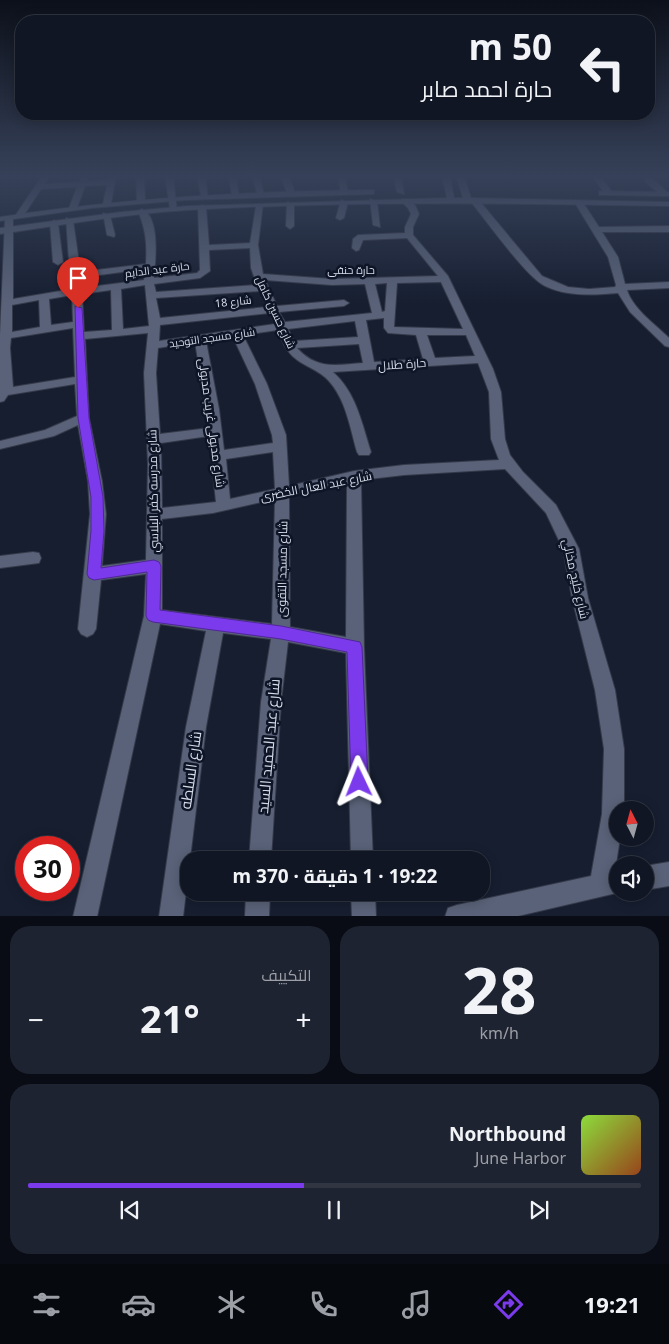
<!DOCTYPE html>
<html lang="ar">
<head>
<meta charset="utf-8">
<style>
	:root { --surface:#101624; --page:#1e2331; --text:#f1f3f6; --muted:#9c9fa6; --line:#303541; --accent:#7c3aed }
	body { margin:0; font-family:"Noto Sans",Cairo,sans-serif; background:var(--page); color:var(--text); direction:rtl; height:100vh; display:flex; flex-direction:column; font-size:19px; white-space:nowrap }
	* { box-sizing:border-box; margin:0 }
	p { font-size:16px; color:var(--muted) }
	.icon { flex:none; width:28px; height:28px; fill:none; stroke:currentColor; stroke-width:2; stroke-linecap:round; stroke-linejoin:round }
	.map { position:relative; height:916px; overflow:hidden; direction:ltr }
	.sheet { display:flex; flex-direction:column; gap:10px; padding:10px; background:#090c14; flex:1 }
	.sheet>* { flex:none }
	.hud { position:absolute; left:15px; top:15px; width:640px; height:105px; border-radius:20px; box-shadow:0 2px 12px #0003,0 0 0 1px var(--line); direction:rtl; background:#101624; color:var(--text); overflow:hidden }
	.needle { width:32px; rotate:354deg }
	.buttons { position:absolute; left:609px; top:801px; display:grid; gap:10px }
	.buttons a { display:grid; place-items:center; width:45px; height:45px; border-radius:50%; background:var(--surface); box-shadow:0 2px 12px #0003,0 0 0 1px var(--line); font-size:25px }
	.speed { position:absolute; left:15px; top:836px; display:flex; gap:10px; font-size:25px; font-weight:700; text-align:center }
	.speed>* { display:grid; place-content:center; width:65px; height:65px; border-radius:50%; background:var(--surface); box-shadow:0 2px 12px #0003,0 0 0 1px var(--line); line-height:1 }
	.speed .limit { border:8px solid #d22; background:#fff; color:#111 }
	.pin { position:absolute; display:grid; place-items:center; width:42px; height:42px; color:#fff; margin:-51px -21px; border-radius:50% 50% 50% 0; rotate:-45deg; box-shadow:0 0 5px #0007 }
	.pin .icon { rotate:45deg }
	.me { position:absolute; width:55px; margin:-28px; rotate:358deg; stroke-linejoin:round; filter:drop-shadow(0 0 4px #0008) }
	.turn { display:flex; align-items:center; gap:18px; height:105px; padding:0 20px; font-size:22px }
	.turn .icon { width:65px; height:65px; stroke-width:2.5 }
	.turn b { display:block; font-size:35px; line-height:42px }
	.big { font-size:38px; font-weight:700; line-height:1.1 }
	.sheet .widget { flex:1; display:flex; flex-direction:column; justify-content:center; gap:8px; min-width:0; padding:0 18px; border-radius:20px; background:var(--page) }
	.sheet .dial { align-items:center; gap:0 }
	.dial b { font-size:65px; line-height:1 }
	.song { display:flex; align-items:center; gap:15px }
	.cover { width:60px; height:60px; border-radius:8px; background:linear-gradient(135deg,hsl(90 70% 55%),hsl(20 70% 35%)) }
	.played { height:5px; border-radius:2px; background:linear-gradient(90deg,var(--accent) 45%,var(--line) 45%) }
	.keys { display:flex; justify-content:space-around; direction:ltr }
	.heat { display:flex; justify-content:space-between; align-items:center; font-size:28px; direction:ltr }
	.sheet .tiles { flex:1; display:grid; gap:10px; grid-template-columns:1fr 1fr }
	.widget:last-child { grid-column:span 2 }
	.trip { position:absolute; left:180px; top:851px; width:310px; height:50px; border-radius:20px; background:var(--surface); box-shadow:0 2px 12px #0003,0 0 0 1px var(--line); font-weight:700; line-height:50px; text-align:center; direction:rtl }
	.menu { display:flex; height:80px; justify-content:space-around; align-items:center; background:#06090e; color:var(--muted) }
	.menu .icon { width:35px; height:35px }
	.menu .current { color:var(--accent) }
	.menu b { font-size:22px; color:var(--text) }
	.map>svg:first-child { display:block }
</style>
</head>
<body>
<div class="map">
<svg width="669" height="917" viewBox="0 0 669 917">
	<rect width="100%" height="100%" fill="#161e30"/>
	<g fill="none" stroke-linecap="round" stroke-linejoin="round">
		<defs>
			<g id="minor">
				<polygon points="0,176 7,176 0,179"/>
				<polygon points="42,176 50,176 44,184 79,182 83,176 88,178 86,181 108,180 108,176 116,176 111,204 107,206 103,204 107,185 85,186 77,208 73,210 69,208 77,187 41,189 22,218 16,218 15,216"/>
				<polygon points="136,176 144,176 145,201 141,203 137,201"/>
				<polygon points="165,176 173,176 177,211 170,209"/>
				<polygon points="197,176 205,176 208,198 201,196"/>
				<polygon points="228,176 236,176 239,196 232,194"/>
				<polygon points="252,176 260,176 264,195 257,193"/>
				<polygon points="281,176 289,176 295,193 294,195 287,193"/>
				<polygon points="337,176 345,176 348,194 341,192"/>
				<polygon points="393,176 401,176 404,194 397,192"/>
				<polygon points="592,176 600,176 613,193 612,195 606,195"/>
				<polygon points="645,177 651,177 667,192 667,196 661,196 645,181"/>
				<path d="M471,198H477L542,276L568,287L589,289L615,287L616,285L608,257L575,203L576,201H582L599,227L669,226V232H602L618,257L625,284L669,282V288L627,290C633,309 655,324 669,338V347L665,346L630,312L618,293C594,295 568,297 545,286C526,277 487,221 471,202Z"/>
				<polygon points="370,199 377,201 380,227 373,225"/>
				<path d="M402,199H408L415,205L419,214L413,227V235L448,276L493,369L501,392L505,439L510,455L523,472L556,505L579,549L588,598L615,690L624,749V810H618V838H620L615,871L618,870V892H621L514,917H445L448,908L457,905L591,876L602,814L604,749L595,690L572,598L563,549L546,513L505,469L404,475L361,480L364,647L373,860H351L346,653L288,642L281,702L271,860H249L261,702L271,639L223,633L206,727L183,917H159L186,727L206,631L160,624L97,917H73L144,616L146,574L101,580L96,629L93,634L87,637L81,634L78,629L90,514L88,481L78,425L54,436L0,449V441L45,430L77,416L75,384L8,395L4,401L0,402V335L5,218L9,216L13,218V299L72,289L71,277L79,272L146,264C147,244 146,230 138,211L142,209C161,218 155,262 154,278L197,273L200,270L198,207L202,205L206,207L209,245L250,243L256,206L263,204L258,245L263,274L332,279L438,276L407,238L363,240L359,250L356,251L352,248L353,239L358,235L405,233V227L411,214L408,208L401,201ZM250,248L251,268L257,285L156,292L154,284L200,278L210,271L209,250ZM145,269L144,280L81,288V278L84,277ZM265,280L332,285L365,284L372,313L285,322L279,312L344,306L349,303L344,300L277,306ZM441,282L463,329L394,327L397,283ZM387,283L385,311L382,312L375,284ZM145,285L149,326L123,329L121,289ZM111,290L112,330L84,332L82,294ZM260,291L267,307L160,318L156,298ZM72,295L73,322L51,325L49,299ZM39,300L40,327L12,332V305ZM270,313L275,324L159,341L160,325ZM384,318V328L388,333L416,335L423,359L374,362L366,320ZM355,321L358,337L294,341L288,329ZM73,328L75,377L13,387L10,348L11,338ZM278,330C281,337 283,345 288,351C298,365 317,368 328,380C346,399 350,428 357,452L359,455H369L371,452C362,424 356,392 333,372L478,363L489,392L491,439L499,460L404,465L354,471L289,486L286,435L267,384L243,335ZM148,333L144,373L148,464L146,560L102,566L106,514L102,481L89,418L85,339ZM427,335H466L475,356L435,358ZM233,337L255,384L272,435L273,443L224,450L219,409L206,341ZM195,342L209,428L160,434L156,373L158,348ZM359,344L363,363C336,365 317,370 297,348ZM209,436L216,502L162,508L161,443ZM273,452L275,489L230,499L226,459ZM347,483L346,637L290,627L289,496ZM275,499L272,624L162,610V519L213,513Z"/>
				<polygon points="341,200 348,202 344,218 340,220 336,218"/>
				<polygon points="287,202 294,204 294,226 290,229 286,226"/>
				<polygon points="103,213 110,215 115,235 114,237 107,235"/>
				<polygon points="66,218 73,220 79,262 74,265 69,262"/>
				<polygon points="54,220 58,223 63,262 58,265 53,262 50,223"/>
				<polygon points="33,552 39,553 41,558 39,563 0,568 0,556"/>
				<polygon points="669,862 669,886 645,890 645,866"/>
				<polygon points="246,892 270,892 269,917 245,917"/>
				<polygon points="351,892 375,892 376,917 352,917"/>
			</g>
			<g id="tertiary">
				<path d="M442,176H450L454,198H463L456,176H464L471,198L669,202V206C509,203 348,201 188,210C125,214 62,225 0,234V228L121,212L188,206L447,198Z"/>
				<path d="M371,190H374V194L185,200L92,208L0,221V217C123,198 246,191 371,190Z"/>
				<polygon points="599,191 669,192 669,196 602,195 599,195"/>
			</g>
		</defs>
		<use href="#minor" stroke="#353a4a" stroke-width="2"/>
		<use href="#tertiary" stroke="#353a4a" stroke-width="2"/>
		<use href="#minor" fill="#596278" fill-rule="evenodd"/>
		<use href="#tertiary" fill="#596278" fill-rule="evenodd"/>
	</g>
	<linearGradient id="sky" x2="0" y2="1"><stop stop-color="#0c101a"/><stop offset="0.58" stop-color="#364159"/><stop offset="1" stop-color="#364159" stop-opacity="0"/></linearGradient>
	<rect width="669" height="304" fill="url(#sky)"/>
	<polygon fill="#7c3aed" stroke="#51269a" points="75,306 82,308 89,418 103,497 104,531 101,568 154,560 159,562 161,566 160,610 281,626 360,642 362,647 368,782 366,789 359,791 353,789 351,782 347,652 281,639 153,622 148,620 146,616 147,572 94,580 89,578 87,574 91,531 91,497 78,418"/>
	<g text-anchor="middle" dominant-baseline="central" stroke-width="5" stroke-linejoin="round" paint-order="stroke">
		<g font-size="11" fill="#d5dbe8" stroke="#0e1526">
			<text transform="translate(157 269) rotate(-7)">حارة عبد الدايم</text>
			<text x="351" y="269">حارة حنفى</text>
			<text transform="translate(233 301) rotate(-6)">شارع 18</text>
			<text transform="translate(276 312) rotate(65)">شارع حسين كامل</text>
			<text transform="translate(212 337) rotate(-8)">شارع مسجد التوحيد</text>
		</g>
		<g font-size="12" fill="#d5dbe8" stroke="#0e1526">
			<text transform="translate(402 364) rotate(-4)">حارة طلال</text>
			<text transform="translate(212 423) rotate(82)">شارع مدبولى غريب مدبولى</text>
			<text transform="translate(316 486) rotate(-11)">شارع عبد العال الخضرى</text>
			<text transform="translate(153 491) rotate(-91)">شارع مدرسه كفر البلاسي</text>
			<text transform="translate(282 569) rotate(-89)">شارع مسجد التقوى</text>
			<text transform="translate(576 579) rotate(77)">شارع خليج مخالي</text>
		</g>
		<g font-size="15" fill="#d5dbe8" stroke="#0e1526">
			<text transform="translate(268 746) rotate(-85)">شارع عبد الحميد السيد</text>
			<text transform="translate(190 770) rotate(-82)">شارع السلطه</text>
		</g>
	</g>
</svg>
<div class="buttons">
<a><svg class="needle" viewBox="-14 -14 28 28"><path d="M0-13l5 13h-10z" fill="#e53935"/><path d="M0 13l5-13h-10z" fill="#9c9fa6"/></svg></a>
<a><svg class="icon" aria-label="sound" viewBox="0 0 24 24"><path d="M4 9h4l5-4v14l-5-4H4zM17 9q2 3 0 6"/></svg></a>
</div>
<div class="speed"><div class="limit">30</div></div>
<div class="pin" style="left:78px;top:308px;background:#d93025"><svg class="icon" aria-label="arrive" viewBox="0 0 24 24"><path d="M6 21V4h12l-3 4 3 4H6"/></svg></div>
<svg class="me" style="left:359px;top:782px" viewBox="-20 -20 40 40"><path d="M0-17L14 15 0 8-14 15z" fill="#7c3aed" stroke="#fff" stroke-width="4"/></svg>
<div class="trip">19:22 · 1 دقيقة · 370 m</div>
<div class="hud">
<div class="turn"><svg class="icon" aria-label="left" viewBox="0 0 24 24"><path d="M17 20v-9H6M10 6l-5 5 5 5"/></svg><div><b>50 m</b>حارة احمد صابر</div></div>
</div>
</div>
<section class="sheet">
<div class="tiles">
<div class="widget dial"><b>28</b><p>km/h</p></div>
<div class="widget"><p>التكييف</p>
<div class="heat"><a>−</a><b class="big">21°</b><a>+</a></div>
</div>
<div class="widget">
<div class="song"><i class="cover"></i><div><b>Northbound</b><p>June Harbor</p></div></div>
<div class="played"></div>
<div class="keys"><svg class="icon" aria-label="previous" viewBox="0 0 24 24"><path d="M18 5L8 12l10 7zM5 5v14"/></svg><svg class="icon" aria-label="pause" viewBox="0 0 24 24"><path d="M8 5v14M16 5v14"/></svg><svg class="icon" aria-label="next" viewBox="0 0 24 24"><path d="M6 5l10 7-10 7zM19 5v14"/></svg></div>
</div>
</div>
</section>
<nav class="menu">
<b>19:21</b>
<svg class="icon current" aria-label="directions" viewBox="0 0 24 24"><path d="M12 3l9 9-9 9-9-9zM9 14v-3h6M13 9l2 2-2 2"/></svg>
<svg class="icon" aria-label="music" viewBox="0 0 24 24"><path d="M9 18V5l10-2v13"/><circle cx="6" cy="18" r="3"/><circle cx="16" cy="16" r="3"/></svg>
<svg class="icon" aria-label="phone" viewBox="0 0 24 24"><path d="M5 4h4l2 5-3 2q2 4 5 5l2-3 5 2v4C11 20 4 13 5 4z"/></svg>
<svg class="icon" aria-label="climate" viewBox="0 0 24 24"><path d="M12 3v18M4 7l16 10M4 17L20 7"/></svg>
<svg class="icon" aria-label="car" viewBox="0 0 24 24"><path d="M5 17H2v-5l4-1 3-4h7l3 4 3 1v5h-3M9 17h6M6 11h13"/><circle cx="7" cy="17" r="2"/><circle cx="17" cy="17" r="2"/></svg>
<svg class="icon" aria-label="filters" viewBox="0 0 24 24"><path d="M4 7h16M4 17h16"/><circle cx="9" cy="7" r="2"/><circle cx="15" cy="17" r="2"/></svg>
</nav>
</body>
</html>
